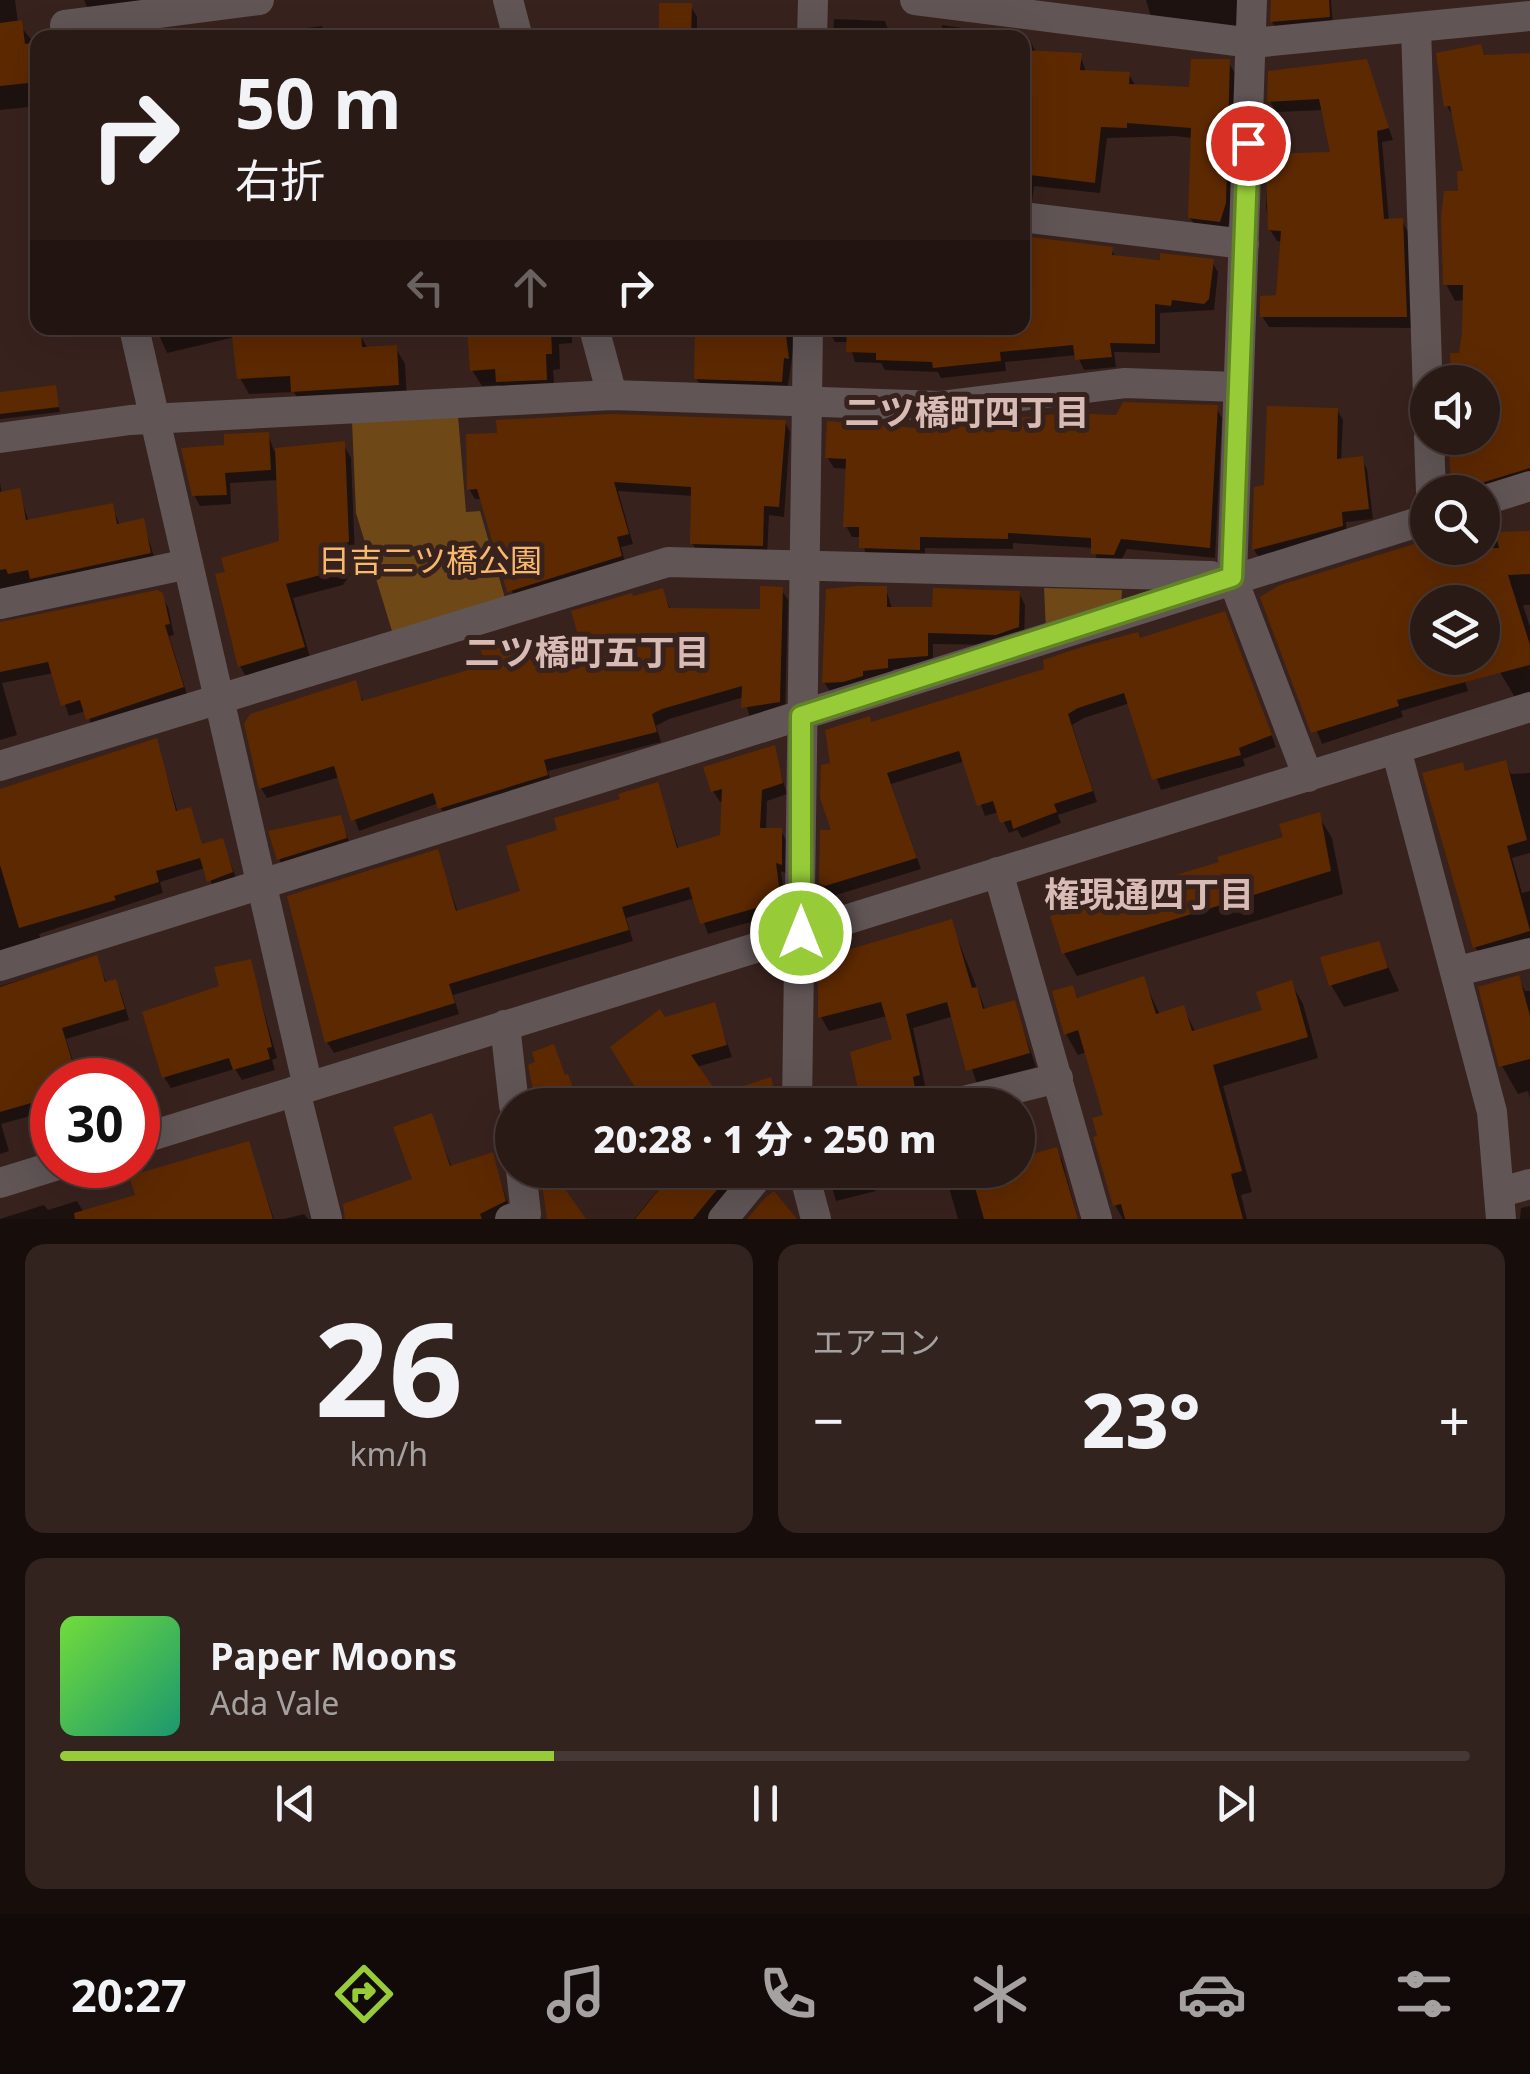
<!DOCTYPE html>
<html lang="ja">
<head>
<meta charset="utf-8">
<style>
	:root { --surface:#2a1a16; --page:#32231f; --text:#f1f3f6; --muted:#a5a1a1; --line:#463835; --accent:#97cc38 }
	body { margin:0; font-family:"Noto Sans","Noto Sans JP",sans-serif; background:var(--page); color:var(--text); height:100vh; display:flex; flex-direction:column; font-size:38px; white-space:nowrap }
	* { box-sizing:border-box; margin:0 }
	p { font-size:32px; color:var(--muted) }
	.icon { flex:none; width:55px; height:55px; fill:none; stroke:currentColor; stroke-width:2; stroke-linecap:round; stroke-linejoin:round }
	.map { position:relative; height:1219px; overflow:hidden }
	.drawer { display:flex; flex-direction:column; gap:25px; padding:25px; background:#170e0c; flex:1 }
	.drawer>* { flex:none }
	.banner { position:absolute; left:30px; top:30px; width:1000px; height:305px; border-radius:20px; box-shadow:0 10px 40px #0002,0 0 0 2px var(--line); background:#2a1a16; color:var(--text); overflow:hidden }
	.tools { position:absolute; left:1410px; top:365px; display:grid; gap:20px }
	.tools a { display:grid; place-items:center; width:90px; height:90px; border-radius:50%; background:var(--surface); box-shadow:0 10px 40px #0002,0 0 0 2px var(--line); font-size:50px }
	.speed { position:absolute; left:30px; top:1058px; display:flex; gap:20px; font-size:50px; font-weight:700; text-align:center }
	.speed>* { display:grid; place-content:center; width:130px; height:130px; border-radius:50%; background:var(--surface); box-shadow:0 10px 40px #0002,0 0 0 2px var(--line); line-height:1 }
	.speed .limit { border:15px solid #d22; background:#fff; color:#111 }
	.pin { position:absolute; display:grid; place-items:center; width:85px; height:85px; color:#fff; margin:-42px; border:5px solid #fff; border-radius:50%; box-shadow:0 2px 10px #0007 }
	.me { position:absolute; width:110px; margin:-55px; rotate:0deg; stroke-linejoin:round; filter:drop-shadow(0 0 8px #0008) }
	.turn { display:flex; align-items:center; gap:35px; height:210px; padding:0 40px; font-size:45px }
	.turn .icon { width:130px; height:130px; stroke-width:2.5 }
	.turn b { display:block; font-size:70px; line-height:85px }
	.lanes { display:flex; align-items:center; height:95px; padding:0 40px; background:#0003; justify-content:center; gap:50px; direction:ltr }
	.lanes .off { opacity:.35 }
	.big { font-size:75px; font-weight:800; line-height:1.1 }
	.drawer .tile { flex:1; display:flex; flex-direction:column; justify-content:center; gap:15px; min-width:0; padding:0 35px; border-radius:20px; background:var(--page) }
	.drawer .dial { align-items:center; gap:0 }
	.dial b { font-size:130px; line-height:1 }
	.song { display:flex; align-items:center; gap:30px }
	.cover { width:120px; height:120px; border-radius:15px; background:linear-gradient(135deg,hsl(100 70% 55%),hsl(160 70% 35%)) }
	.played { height:10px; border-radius:5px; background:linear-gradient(90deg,var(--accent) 35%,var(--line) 35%) }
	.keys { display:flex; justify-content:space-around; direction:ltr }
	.heat { display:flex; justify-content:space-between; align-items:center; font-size:55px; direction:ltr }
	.drawer .tiles { flex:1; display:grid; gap:25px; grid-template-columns:1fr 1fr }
	.tile:last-child { grid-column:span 2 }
	.trip { position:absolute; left:495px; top:1088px; width:540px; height:100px; border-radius:50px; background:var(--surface); box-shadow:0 10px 40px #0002,0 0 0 2px var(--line); font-weight:800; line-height:100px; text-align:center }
	.tab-bar { display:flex; height:160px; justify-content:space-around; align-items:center; background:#110a09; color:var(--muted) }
	.tab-bar .icon { width:70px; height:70px }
	.tab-bar .active { color:var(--accent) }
	.tab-bar b { font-size:45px; color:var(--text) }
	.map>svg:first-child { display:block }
</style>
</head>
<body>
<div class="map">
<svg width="1530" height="1219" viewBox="0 0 1530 1219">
	<rect width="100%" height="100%" fill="#38221e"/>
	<g fill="#6e4917">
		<polygon points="458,416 466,512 480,511 505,598 392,631 356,513 352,421"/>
		<polygon points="1044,588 1122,590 1121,606 1046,629"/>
	</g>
	<g fill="#0007">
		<polygon points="0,0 15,0 18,23 38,48 38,106 0,110"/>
		<polygon points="84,0 197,0 90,14"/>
		<polygon points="1146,0 1244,0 1238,31 1152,20"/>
		<polygon points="1272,0 1331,0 1333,27 1279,32 1272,22"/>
		<polygon points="690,5 697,17 697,38 661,38"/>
		<polygon points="834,19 885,21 891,38 833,38"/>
		<polygon points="942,25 1029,38 1036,53 1080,55 1086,72 1129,74 1136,87 1192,89 1228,62 1235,73 1231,216 1226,233 1197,229 1190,218 1193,138 1175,136 1107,138 1100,193 1034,186 1031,210 1023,210 1022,38 941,38"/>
		<polygon points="322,26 328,38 291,38 290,30"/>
		<polygon points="1480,47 1486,58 1530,56 1530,488 1455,492 1449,438 1482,438 1482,382 1453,382 1453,355 1461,355 1465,300 1455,301 1446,284 1466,173 1455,120 1447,106"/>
		<polygon points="1365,62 1393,140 1382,142 1389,221 1402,221 1408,232 1412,328 1269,327 1262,316 1279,298 1283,242 1277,241 1270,230 1266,207 1268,156 1333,154 1324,110 1276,112 1270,101"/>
		<polygon points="1111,249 1116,258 1212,262 1218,272 1214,310 1160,313 1160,353 1114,352 1116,367 1084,370 1077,355 1005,362 1006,371 941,378 938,372 885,370 881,363 855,362 849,342 835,342 829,331 828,328 1022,328"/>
		<polygon points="156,328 337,328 338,336 360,335 368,349 395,347 405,364 407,400 303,408 294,392 249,394 240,378 235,337 167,353"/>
		<polygon points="471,328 572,328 572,343 559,344 560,369 553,370 555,396 508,398 500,385 482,386 472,370"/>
		<polygon points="638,328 800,328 796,330 787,392 702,389 696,378 697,337 641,333"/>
		<polygon points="55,387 60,412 0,419 0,394"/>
		<polygon points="1216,408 1222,418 1215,558 1127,549 1119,565 1099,564 1093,548 1013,543 1013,549 925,548 925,560 867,558 861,537 852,537 846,526 848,469 834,468 827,457 917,430"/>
		<polygon points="1337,410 1343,420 1341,461 1361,459 1367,469 1373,519 1346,522 1347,536 1260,559 1254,550 1256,489 1267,488"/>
		<polygon points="785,422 790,432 784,517 769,515 767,555 698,553 692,543 694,496 618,491 633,544 621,547 626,566 515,600 482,499 475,499 469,489"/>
		<polygon points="268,434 274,451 343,444 351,458 355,556 346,558 350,575 343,585 293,598 311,661 248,680 240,666 281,543 279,480 230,483 231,504 200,506 194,495 227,448"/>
		<polygon points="0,482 2,495 18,491 29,522 112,506 120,526 143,521 156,563 0,598"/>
		<polygon points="1530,533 1530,605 1523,605 1530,627 1530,701 1519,704 1501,674 1469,548 1482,548 1482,535"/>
		<polygon points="1426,557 1441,602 1428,602 1428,658 1458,658 1468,691 1401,711 1403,717 1322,744 1263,598"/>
		<polygon points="781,589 788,600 785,713 750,718 744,697 669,719 656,726 661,742 548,771 552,786 446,819 439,803 359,831 340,777 267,798 261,788 355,683 364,703 488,667 517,636 525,651 580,634 632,599 662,591 671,610 762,611"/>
		<polygon points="886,589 892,609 934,609 1019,593 1025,605 1024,639 1003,645 933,644 933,667 893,669 893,679 831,693 824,682"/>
		<polygon points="161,595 168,607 174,635 169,636 188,698 94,730 86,711 69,716 54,673 2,683 17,735 0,740 0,625"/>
		<polygon points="1230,625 1276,747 1243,759 1245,766 1161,790 1130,703 1084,718 1072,725 1097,802 1058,815 1061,823 1022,838 1017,830 1009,833 999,812 985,816 965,761 891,784 921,869 833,896 828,894 821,882 834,833 833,764 872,724 1140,641"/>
		<polygon points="156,741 178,813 190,810 194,818 203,856 222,841 238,883 215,891 205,868 160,882 163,893 39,934 43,946 0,961 0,790"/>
		<polygon points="773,748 787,794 767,801 766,830 781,831 787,842 787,874 781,871 786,912 708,934 695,898 626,918 633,941 453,995 459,1014 334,1053 327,1042 437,852 458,913 523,893 560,832 657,785 679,850 723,837 724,801 720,802 713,791 707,768"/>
		<polygon points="1505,763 1511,774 1530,773 1530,853 1512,858 1522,893 1530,891 1530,948 1483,959 1475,947 1462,765 1466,773"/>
		<polygon points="1318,815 1332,838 1343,894 1077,976 1064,953 1090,907 1116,882 1122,892 1222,864 1286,839"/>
		<polygon points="340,818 352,849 285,870 279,859"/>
		<polygon points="951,922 986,1011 1014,1003 1036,1067 977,1084 954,1016 913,1028 926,1090 919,1091 922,1105 900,1105 897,1101 869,1105 861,1093 895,1040 887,1016 829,1031 821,1017"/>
		<polygon points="1378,944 1399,991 1344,1007 1331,985"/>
		<polygon points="96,958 107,984 115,982 121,993 129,1020 66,1039 79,1080 52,1080 52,1110 1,1124 9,1151 0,1154 0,986"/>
		<polygon points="250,962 277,1058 272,1060 275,1070 242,1080 235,1069 171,1088 164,1077 222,987"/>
		<polygon points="1518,978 1525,991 1530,991 1530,1098 1528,1091 1518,1094 1502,1066"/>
		<polygon points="1143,979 1160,1015 1183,1008 1196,1033 1265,1012 1291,983 1303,1004 1318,1058 1223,1086 1252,1192 1241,1195 1247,1219 1123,1219 1115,1205 1106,1117 1087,1052 1078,1055 1066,1034 1072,988 1079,1000"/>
		<polygon points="714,1005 732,1057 696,1067 717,1097 770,1080 781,1105 605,1105 642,1096 664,1020"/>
		<polygon points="1018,1111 1033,1157 1056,1150 1062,1160 1078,1219 958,1219 944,1170 1018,1170"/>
		<polygon points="431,1116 452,1168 492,1155 511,1213 502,1219 347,1219 415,1181"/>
		<polygon points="248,1144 274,1219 0,1219 44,1205 48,1210 77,1201 84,1213 138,1196"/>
		<polygon points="653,1170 737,1170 742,1178 709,1219 634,1219 665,1182"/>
		<polygon points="827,1170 870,1170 876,1191 836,1201"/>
		<polygon points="1530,1206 1530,1219 1520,1219 1521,1208"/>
		<polygon points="304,1214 308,1219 284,1219"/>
	</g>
	<g fill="#5d2900" fill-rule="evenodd">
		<polygon points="1271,0 1329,0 1330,17 1270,22"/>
		<polygon points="659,3 692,3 691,38 659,38"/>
		<polygon points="22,20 25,44 38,42 38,82 0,86 0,23"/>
		<polygon points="1481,44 1484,55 1530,53 1530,468 1452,492 1448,438 1482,438 1482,382 1451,382 1450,353 1459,353 1462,333 1463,285 1443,285 1441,217 1444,191 1458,191 1457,171 1463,171 1450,106 1444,107 1436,53"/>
		<polygon points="1022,50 1082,53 1080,70 1130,72 1129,84 1189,87 1191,59 1230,59 1226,203 1220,222 1188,218 1191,128 1127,123 1127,128 1101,127 1095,183 1022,174"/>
		<polygon points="1367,59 1389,128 1377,131 1384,219 1403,218 1407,317 1260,317 1260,296 1276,295 1281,231 1268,230 1265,154 1330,152 1319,99 1267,102 1268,71"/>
		<polygon points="1022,236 1113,247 1112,255 1160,260 1160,253 1214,259 1209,299 1204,304 1172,300 1171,306 1155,304 1155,344 1110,343 1112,357 1075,360 1073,345 1000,352 1001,361 933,368 932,362 876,360 876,353 846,352 847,328 1022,328"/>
		<polygon points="231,328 330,328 331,334 361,332 362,347 397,345 399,385 291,392 290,376 237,379"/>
		<polygon points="467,328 551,328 552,354 546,354 547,380 496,382 495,369 470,371"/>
		<polygon points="695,328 785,328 789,359 784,358 782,382 694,379"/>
		<polygon points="56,385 59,407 0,414 0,392"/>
		<polygon points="1123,402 1218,405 1210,548 1121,539 1114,555 1091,554 1091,538 1008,533 1008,539 920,537 920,550 859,548 859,527 843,527 846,459 825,458 827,421 917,428 1067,413 1116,415"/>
		<polygon points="1267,406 1338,408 1337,459 1363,456 1369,509 1342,512 1343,526 1252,550 1254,487 1264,485"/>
		<polygon points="612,414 786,420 779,507 764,506 763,546 690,544 691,487 614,482 629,534 617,537 622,556 507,592 477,489 467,490 466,434 497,433 496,420"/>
		<polygon points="269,432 271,470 225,473 227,495 192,496 181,448 224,445 224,434"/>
		<polygon points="345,441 349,542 339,544 344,559 336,571 286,584 305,647 238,667 215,574 225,572 221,558 279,541 275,448"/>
		<polygon points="20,488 26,520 113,503 117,524 144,518 151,553 30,579 28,570 8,574 6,569 0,570 0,492"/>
		<path d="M1530,531V574L1508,575L1530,645V665L1397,700L1399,706L1311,733L1260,597L1280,585L1421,542L1422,548H1499L1495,532ZM1428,602H1482V658H1428Z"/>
		<polygon points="760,586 783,587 780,702 741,708 742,686 662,709 652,714 657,732 544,760 548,775 438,809 433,793 351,821 334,766 259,789 244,724 250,714 356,680 362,701 485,665 479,645 518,633 523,649 577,632 571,611 632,593 633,596 663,588 669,608 760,609"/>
		<polygon points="858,586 887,586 887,607 932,607 933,588 1020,591 1019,627 996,635 928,633 928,656 888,659 888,668 863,671 863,676 843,682 822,683 826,589"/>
		<polygon points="157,590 163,593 170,624 165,625 184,687 86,720 80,700 61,706 48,662 0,672 0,622"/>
		<polygon points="1225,611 1272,735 1239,748 1241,755 1152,780 1124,693 1078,708 1068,714 1093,791 1054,804 1057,812 1013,829 1011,820 1000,823 993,801 977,806 959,751 887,773 917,858 825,886 819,883 820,830 831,830 820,798 821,765 830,763 825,730 870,716 871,722 1044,669 1043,660 1085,646 1138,632 1140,638"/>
		<polygon points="157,738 176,811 191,807 202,844 223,838 233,872 207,882 200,858 156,871 159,882 114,896 116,900 19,928 0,865 0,789"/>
		<polygon points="775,745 783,783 762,790 760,828 782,828 782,865 776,863 781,901 700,924 689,887 622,907 629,930 449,984 455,1003 325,1043 287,896 438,849 456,911 520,891 506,846 557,830 554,818 620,799 618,794 658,782 677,848 720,835 722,789 711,792 703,767"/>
		<polygon points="1506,760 1527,840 1507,846 1530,931 1473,948 1422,773 1463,762 1465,771"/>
		<polygon points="1320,812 1331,871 1062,954 1050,916 1087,905 1082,890 1117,879 1120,889 1133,888 1219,862 1217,857 1283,837 1279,824"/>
		<polygon points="341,815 347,838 277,860 268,831"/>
		<polygon points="952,919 972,988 977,987 983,1009 1015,1000 1030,1053 966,1071 947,1002 906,1014 920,1075 913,1077 916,1094 893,1099 891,1087 859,1094 850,1052 892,1039 881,1002 818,1018 818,976 832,972 827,956"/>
		<polygon points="1379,941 1388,968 1329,986 1320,957"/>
		<polygon points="97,955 105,982 116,979 125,1009 62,1028 78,1080 52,1080 52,1097 0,1112 0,987"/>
		<polygon points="251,959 272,1047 267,1048 270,1059 233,1070 229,1058 162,1078 142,1012 219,986 214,967"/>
		<polygon points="1519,975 1530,1016 1530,1059 1499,1067 1478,987"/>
		<polygon points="1144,976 1156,1014 1184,1005 1192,1031 1262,1010 1256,992 1292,980 1308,1037 1213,1065 1242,1171 1231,1174 1243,1219 1125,1219 1121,1204 1113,1206 1093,1137 1097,1136 1092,1118 1103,1115 1078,1030 1064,1035 1052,991 1073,985 1077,998"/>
		<polygon points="715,1002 727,1045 691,1055 718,1094 771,1077 778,1105 646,1105 610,1047 660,1009 665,1017"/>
		<polygon points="554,1044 565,1075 568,1074 579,1105 536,1105 528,1065 535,1062 532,1052"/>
		<polygon points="432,1113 450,1166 493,1152 506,1201 480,1214 482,1219 345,1219 343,1204 412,1179 393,1127"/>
		<polygon points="249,1141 273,1219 75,1219 74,1213 135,1195 129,1176"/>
		<polygon points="1057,1147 1078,1219 984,1219 970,1170 1018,1170 1018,1158"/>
		<polygon points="675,1170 733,1170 693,1219 635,1219"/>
		<polygon points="560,1182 586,1219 547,1219 542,1184"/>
		<polygon points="774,1191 797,1219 747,1219 763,1200"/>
	</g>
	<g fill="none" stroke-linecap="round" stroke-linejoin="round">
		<g stroke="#615556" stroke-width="30">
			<polyline points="508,0 518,38"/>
			<polyline points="915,0 1252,43 1530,16"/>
			<polyline points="1252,0 1232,577 1308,777"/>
			<polyline points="65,25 259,0"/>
			<polyline points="1416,28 1428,397"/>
			<polyline points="812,38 813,0"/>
			<polyline points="1022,217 1244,244"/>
			<polyline points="134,328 308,1087"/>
			<polyline points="594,328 612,395"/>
			<polyline points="0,438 130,420 612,395 941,406 1125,383 1237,387"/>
			<polyline points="1429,438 1431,492"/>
			<polyline points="1482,501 1530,486"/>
			<polyline points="0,604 188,564"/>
			<polyline points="1396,749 1492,1112 1501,1219"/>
			<polyline points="0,766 668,562 1211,576"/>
			<polyline points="998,872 1097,1219"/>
			<polyline points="0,966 1428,519"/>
			<polyline points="1458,971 1530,953"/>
			<polyline points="505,1025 514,1105"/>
			<polyline points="295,1091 327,1219"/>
			<polyline points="797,1105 808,328"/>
			<polyline points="947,1105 1058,1078"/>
			<polyline points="138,1140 1530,707"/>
			<polyline points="803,1170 816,1219"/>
			<polyline points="0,1183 58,1165"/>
			<polyline points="1501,1192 1530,1184"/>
			<polyline points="510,1219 526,1214 521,1170"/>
			<polyline points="723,1219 763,1170"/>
		</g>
	</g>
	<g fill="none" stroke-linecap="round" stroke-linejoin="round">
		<defs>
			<polyline id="route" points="801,933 801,716 1232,577 1248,143"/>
		</defs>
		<use href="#route" stroke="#628524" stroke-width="25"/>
		<use href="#route" stroke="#97cc38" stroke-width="18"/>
	</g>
	<g text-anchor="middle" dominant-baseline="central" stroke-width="10" stroke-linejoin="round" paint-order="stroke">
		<g font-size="32" fill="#f8b96c" stroke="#38221e">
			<text x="430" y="559">日吉二ツ橋公園</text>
		</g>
		<g font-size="35" font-weight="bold" fill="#d8bbb5" stroke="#38221e">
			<text x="967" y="411">二ツ橋町四丁目</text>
			<text x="587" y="651">二ツ橋町五丁目</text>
			<text x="1149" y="893">権現通四丁目</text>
		</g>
	</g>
</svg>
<div class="tools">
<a><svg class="icon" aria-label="sound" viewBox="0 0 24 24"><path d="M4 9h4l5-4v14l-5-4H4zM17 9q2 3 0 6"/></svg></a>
<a><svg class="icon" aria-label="search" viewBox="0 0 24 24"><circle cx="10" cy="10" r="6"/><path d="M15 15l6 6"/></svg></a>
<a><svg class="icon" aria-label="layers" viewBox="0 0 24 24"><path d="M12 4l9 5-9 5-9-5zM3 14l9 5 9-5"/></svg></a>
</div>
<div class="speed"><div class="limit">30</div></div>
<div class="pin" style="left:1248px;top:143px;background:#d93025"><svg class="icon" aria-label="arrive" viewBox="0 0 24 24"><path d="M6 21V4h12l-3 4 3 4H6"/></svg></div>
<svg class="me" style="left:801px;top:933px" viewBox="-20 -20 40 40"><circle r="17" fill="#97cc38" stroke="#fff" stroke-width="3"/><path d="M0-11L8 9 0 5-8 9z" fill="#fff"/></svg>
<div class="trip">20:28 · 1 分 · 250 m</div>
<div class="banner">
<div class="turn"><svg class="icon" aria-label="right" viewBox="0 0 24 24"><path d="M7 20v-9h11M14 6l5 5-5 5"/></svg><div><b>50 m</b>右折</div></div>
<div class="lanes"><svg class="icon off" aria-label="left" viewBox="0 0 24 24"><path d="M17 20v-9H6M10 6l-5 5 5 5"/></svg><svg class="icon off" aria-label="ahead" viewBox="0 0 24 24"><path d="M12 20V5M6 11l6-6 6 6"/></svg><svg class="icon" aria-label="right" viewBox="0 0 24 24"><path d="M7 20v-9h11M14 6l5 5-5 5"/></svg></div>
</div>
</div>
<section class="drawer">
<div class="tiles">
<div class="tile dial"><b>26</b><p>km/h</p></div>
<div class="tile"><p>エアコン</p>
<div class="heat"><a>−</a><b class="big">23°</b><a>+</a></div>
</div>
<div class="tile">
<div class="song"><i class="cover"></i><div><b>Paper Moons</b><p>Ada Vale</p></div></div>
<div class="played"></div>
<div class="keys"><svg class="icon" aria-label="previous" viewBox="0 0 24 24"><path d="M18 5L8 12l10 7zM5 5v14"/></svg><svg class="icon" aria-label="pause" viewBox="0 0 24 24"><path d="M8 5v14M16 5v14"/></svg><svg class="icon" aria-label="next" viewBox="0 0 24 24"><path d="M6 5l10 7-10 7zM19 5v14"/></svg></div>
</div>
</div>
</section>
<nav class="tab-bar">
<b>20:27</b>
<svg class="icon active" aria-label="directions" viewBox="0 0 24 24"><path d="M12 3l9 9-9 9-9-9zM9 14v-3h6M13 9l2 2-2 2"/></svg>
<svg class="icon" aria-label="music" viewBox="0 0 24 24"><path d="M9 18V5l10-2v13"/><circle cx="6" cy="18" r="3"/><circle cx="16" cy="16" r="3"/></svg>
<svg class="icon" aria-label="phone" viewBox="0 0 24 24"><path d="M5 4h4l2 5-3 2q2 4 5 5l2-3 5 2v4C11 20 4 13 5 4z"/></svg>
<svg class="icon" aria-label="climate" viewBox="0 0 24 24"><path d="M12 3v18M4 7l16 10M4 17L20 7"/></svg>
<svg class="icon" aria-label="car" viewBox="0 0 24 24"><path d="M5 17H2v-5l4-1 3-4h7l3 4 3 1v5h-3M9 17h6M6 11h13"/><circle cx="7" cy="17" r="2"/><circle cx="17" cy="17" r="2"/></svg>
<svg class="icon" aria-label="filters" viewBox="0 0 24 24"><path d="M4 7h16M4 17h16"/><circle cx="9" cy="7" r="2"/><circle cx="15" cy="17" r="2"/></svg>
</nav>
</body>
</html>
